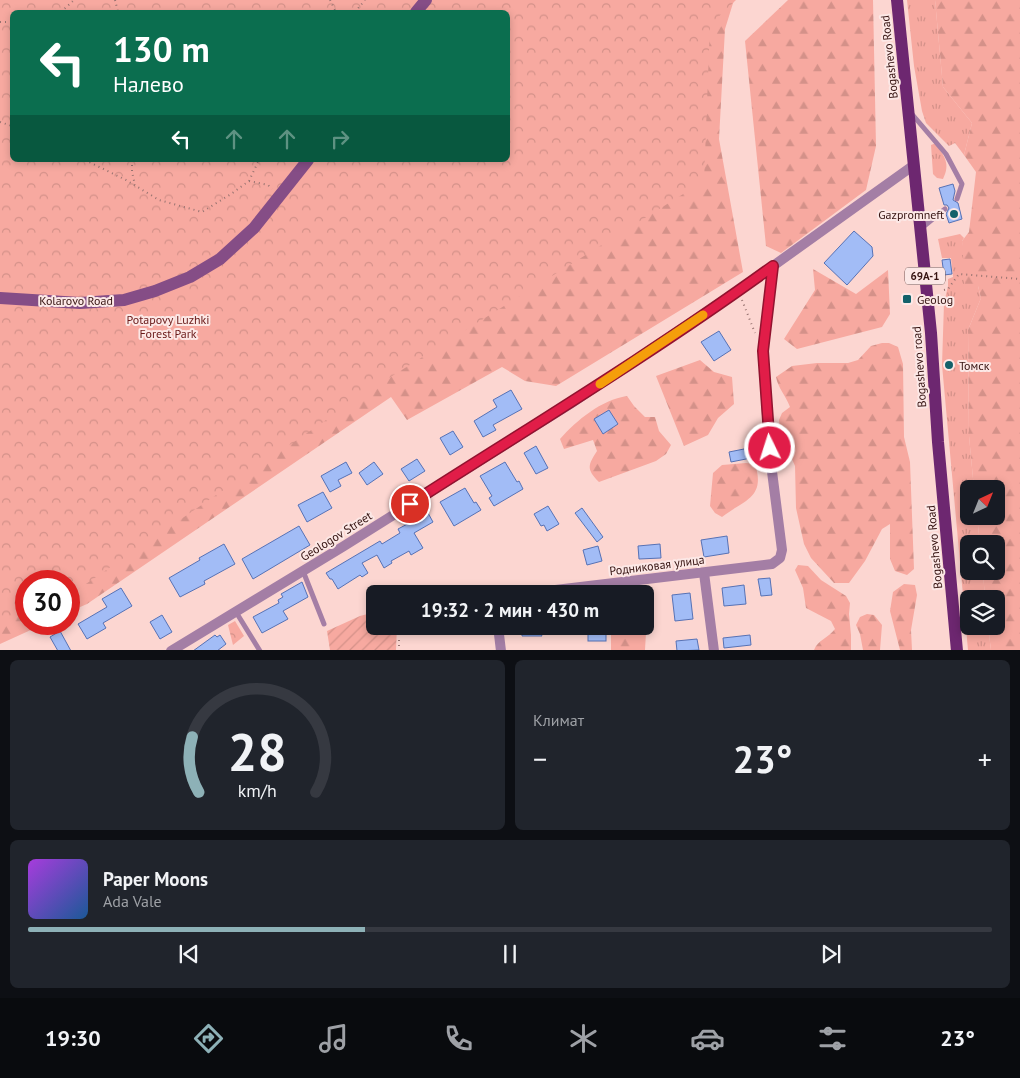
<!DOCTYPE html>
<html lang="ru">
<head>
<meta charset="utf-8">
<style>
	:root { --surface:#171b24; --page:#20242c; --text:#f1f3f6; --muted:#9ea1a6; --line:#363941; --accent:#8db1b7 }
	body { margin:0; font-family:"PT Sans",sans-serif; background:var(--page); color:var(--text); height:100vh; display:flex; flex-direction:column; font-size:19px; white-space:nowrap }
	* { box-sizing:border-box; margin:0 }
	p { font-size:16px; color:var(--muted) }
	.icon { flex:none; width:28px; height:28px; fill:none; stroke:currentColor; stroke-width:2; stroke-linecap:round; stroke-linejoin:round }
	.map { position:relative; height:650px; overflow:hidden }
	.details { display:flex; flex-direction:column; gap:10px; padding:10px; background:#0d0f14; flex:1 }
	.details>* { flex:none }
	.top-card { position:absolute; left:10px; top:10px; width:500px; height:152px; border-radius:8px; box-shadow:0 2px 8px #0003; background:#0b6e4f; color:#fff; overflow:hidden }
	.needle { width:32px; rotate:43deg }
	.fabs { position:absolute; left:960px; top:480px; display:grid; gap:10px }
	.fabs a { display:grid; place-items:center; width:45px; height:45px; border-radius:8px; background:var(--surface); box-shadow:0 2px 8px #0003; font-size:25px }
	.speed { position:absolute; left:15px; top:570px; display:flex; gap:10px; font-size:25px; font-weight:700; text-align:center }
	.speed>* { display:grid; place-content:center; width:65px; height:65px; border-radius:50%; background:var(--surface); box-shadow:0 2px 8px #0003; line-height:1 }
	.speed .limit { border:8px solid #d22; background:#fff; color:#111 }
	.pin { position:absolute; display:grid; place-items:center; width:42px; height:42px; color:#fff; margin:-21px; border:2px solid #fff; border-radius:50%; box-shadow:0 1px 5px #0007 }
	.me { position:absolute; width:55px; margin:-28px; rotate:356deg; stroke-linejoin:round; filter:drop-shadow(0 0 4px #0008) }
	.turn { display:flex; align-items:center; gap:18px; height:105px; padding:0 20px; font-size:22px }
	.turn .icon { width:65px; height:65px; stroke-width:2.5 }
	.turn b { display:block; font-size:35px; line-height:42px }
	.lanes { display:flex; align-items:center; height:48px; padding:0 20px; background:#0003; justify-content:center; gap:25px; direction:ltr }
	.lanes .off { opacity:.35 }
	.big { font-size:38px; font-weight:700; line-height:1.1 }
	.details .card { flex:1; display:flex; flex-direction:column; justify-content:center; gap:8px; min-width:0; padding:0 18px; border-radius:8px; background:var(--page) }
	.details .dial { align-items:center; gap:0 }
	.dial svg { height:130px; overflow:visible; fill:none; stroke:var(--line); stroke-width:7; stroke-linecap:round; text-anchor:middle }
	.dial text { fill:var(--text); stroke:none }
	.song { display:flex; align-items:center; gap:15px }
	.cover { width:60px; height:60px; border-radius:8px; background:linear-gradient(135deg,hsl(280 70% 55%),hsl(210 70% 35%)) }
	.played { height:5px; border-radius:2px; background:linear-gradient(90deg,var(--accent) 35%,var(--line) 35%) }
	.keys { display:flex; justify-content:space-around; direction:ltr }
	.heat { display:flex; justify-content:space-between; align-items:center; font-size:28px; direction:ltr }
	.details .tiles { flex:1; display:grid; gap:10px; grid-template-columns:1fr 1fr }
	.card:last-child { grid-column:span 2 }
	.trip { position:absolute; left:366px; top:585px; width:288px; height:50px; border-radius:8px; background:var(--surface); box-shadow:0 2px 8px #0003; font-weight:700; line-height:50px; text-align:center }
	.tabs { display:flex; height:80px; justify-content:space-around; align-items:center; background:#090b0e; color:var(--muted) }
	.tabs .icon { width:35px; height:35px }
	.tabs .active { color:var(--accent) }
	.tabs b { font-size:22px; color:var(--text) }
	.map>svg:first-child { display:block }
</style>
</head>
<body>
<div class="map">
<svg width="1020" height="651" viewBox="0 0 1020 651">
	<defs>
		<pattern id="grass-tufts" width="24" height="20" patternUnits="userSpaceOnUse" patternTransform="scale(1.25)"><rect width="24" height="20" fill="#f7a9a0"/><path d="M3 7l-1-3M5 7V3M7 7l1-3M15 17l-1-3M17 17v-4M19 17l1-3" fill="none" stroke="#d49189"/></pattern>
		<pattern id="forest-firs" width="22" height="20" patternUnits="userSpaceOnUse" patternTransform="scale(1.25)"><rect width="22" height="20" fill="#f7a9a0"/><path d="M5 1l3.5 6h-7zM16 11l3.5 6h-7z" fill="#d49189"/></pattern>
		<pattern id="park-crowns" width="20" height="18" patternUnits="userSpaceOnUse" patternTransform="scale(1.25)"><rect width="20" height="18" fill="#f7a9a0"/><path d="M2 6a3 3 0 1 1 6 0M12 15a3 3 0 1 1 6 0" fill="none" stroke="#d49189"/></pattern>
		<pattern id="garden-furrows" width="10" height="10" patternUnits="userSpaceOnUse" patternTransform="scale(1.25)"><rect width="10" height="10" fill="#f7a9a0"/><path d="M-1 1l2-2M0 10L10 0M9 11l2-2" fill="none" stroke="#d49189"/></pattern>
	</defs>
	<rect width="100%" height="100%" fill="#fcd6d1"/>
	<g fill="url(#grass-tufts)">
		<polygon points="907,0 935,0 943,87 972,123 964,155 955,143 949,146 926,123 922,111 914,66"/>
		<path d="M936,143C944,157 951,163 943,179L937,178L933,174L931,145Z"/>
		<polygon points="960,234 964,238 962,241 964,251 978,286 981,298 968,330 969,436 974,489 969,489 969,516 977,516 980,544 969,544 969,571 983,571 985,599 969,599 969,626 988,626 991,650 968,650 942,365 944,303 948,286 948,279 953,277 951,258 942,258 938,239"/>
	</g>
	<g fill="url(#forest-firs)">
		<polygon points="734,0 725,29 719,139 743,272 556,386 525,381 502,367 407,420 391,397 87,604 69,612 69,581 26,581 26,624 44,624 0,644 0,315 508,160 508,12"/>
		<polygon points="788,0 873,0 876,146 866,190 781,253 766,246 745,41"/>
		<polygon points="935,0 1020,0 1020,650 991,650 988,626 996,626 996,599 985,599 983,571 996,571 996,544 980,544 977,516 996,516 996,489 974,489 969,436 968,330 981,298 978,286 965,284 962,241 969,232 976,172 964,155 972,123 943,87"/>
		<polygon points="813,269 856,294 888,270 890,314 882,327 797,349 784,339 815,290"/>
		<path d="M882,343H889L898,347L903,364L904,437L910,462L914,569L907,575L895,571L890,559V524L882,529L865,561L849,583H834L811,558L804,544L796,508L795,466L780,431L779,420L782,413L790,407C786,396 778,388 776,377L792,366L817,363H848L858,360L871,346Z"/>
		<polygon points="700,360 714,372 732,377 734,404 718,418 708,435 684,446 656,376"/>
		<path d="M627,396L634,406L645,417H655L659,431L671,445L666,454L656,461L599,482C586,469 588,465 597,451L593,440L564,449L560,439C577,420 601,400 627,396Z"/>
		<path d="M746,463L755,464C766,498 744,500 722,517L715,513L710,506L713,473L722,465Z"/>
		<path d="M798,565L808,566L821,580L846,596L850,603L849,614L851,635V650H814C818,640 828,638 835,629L831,621L806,608L803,588L795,570Z"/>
		<polygon points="904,584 915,585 917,595 911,630 912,650 900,650 890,611 893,592"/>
		<polygon points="645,613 647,615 645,650 611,650 611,626 645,626"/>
		<polygon points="867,614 874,615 882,625 880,650 863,650 860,634 856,625 860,617"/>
	</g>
	<g fill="url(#park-crowns)" fill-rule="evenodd">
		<path d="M0,0H736L710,25L704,181L373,388L80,588L69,592V581H26V611L0,622ZM12,12H508V160H12Z"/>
		<polygon points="235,621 244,636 233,645 228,625"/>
	</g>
	<polygon fill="url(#garden-furrows)" points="375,612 375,626 397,626 396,650 330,650 327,631 360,616"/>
	<g fill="#a2bcf6" stroke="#5772b5">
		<polygon points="953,184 955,191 953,200 958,203 962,219 949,223 946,214 949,208 947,205 944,205 939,188"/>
		<polygon points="854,231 872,247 873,256 847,285 824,263"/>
		<polygon points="950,259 952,274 944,275 942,260"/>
		<polygon points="719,331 731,350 714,361 701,342"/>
		<polygon points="511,390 522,409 493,425 496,430 483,437 474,421 497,407 493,400"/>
		<polygon points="609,410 618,424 603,434 594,419"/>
		<polygon points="453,431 463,447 450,455 440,438"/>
		<polygon points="536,446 548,468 536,474 524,453"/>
		<polygon points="749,448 751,458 731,462 729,452"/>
		<polygon points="417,459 425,471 409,481 401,469"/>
		<polygon points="346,462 352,473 338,480 341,486 330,492 321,476"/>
		<polygon points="374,462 383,474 367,485 359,473"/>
		<polygon points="505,462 517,482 519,481 523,489 494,506 489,498 492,496 480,476"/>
		<polygon points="465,488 474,503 476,502 481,510 454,526 440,502"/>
		<polygon points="323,492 332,508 307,522 298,505"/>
		<polygon points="548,506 559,524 547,531 544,525 541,526 534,514"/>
		<polygon points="582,508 603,537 597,542 575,513"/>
		<polygon points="428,513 433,522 414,533 423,548 411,555 409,551 391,561 392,563 384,568 377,555 362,563 368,573 362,577 360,575 338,589 332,579 330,579 326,573 380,541 382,544 400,533 398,529"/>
		<polygon points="299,526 310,545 253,579 242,559"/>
		<polygon points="727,536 729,553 704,557 701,540"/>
		<polygon points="224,544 235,564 204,581 205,584 180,597 169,578 200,560 199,558"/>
		<polygon points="660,544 661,558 639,559 638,546"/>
		<polygon points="598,546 602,561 587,565 583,550"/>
		<polygon points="770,578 772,595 761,596 758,579"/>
		<polygon points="302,582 308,597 283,611 288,619 262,633 253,617 279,603 278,600 283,597 281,594"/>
		<polygon points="744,585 746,604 724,606 722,588"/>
		<polygon points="121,588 132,606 103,623 106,628 87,639 78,624 107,607 102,599"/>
		<polygon points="690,593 693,619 675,621 672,595"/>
		<polygon points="162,615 172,632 160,639 150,622"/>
		<polygon points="522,626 548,626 549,634 541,634 542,636 522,636"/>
		<rect x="588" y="627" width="18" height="14"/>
		<polygon points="60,631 71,651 58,651 50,637"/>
		<polygon points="215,635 217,637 220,635 226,644 217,651 193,651"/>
		<polygon points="750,635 751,645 724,648 723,638"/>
		<polygon points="697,639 699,650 677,651 676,641"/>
	</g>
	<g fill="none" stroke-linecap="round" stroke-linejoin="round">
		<g stroke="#977370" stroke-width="2" stroke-dasharray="1 4" stroke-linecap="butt">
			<polyline points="115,0 118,12"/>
			<polyline points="330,0 336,12"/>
			<polyline points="61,12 74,0"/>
			<polyline points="355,12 365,0"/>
			<polyline points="0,22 12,22"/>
			<polyline points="0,122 12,126"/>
			<polyline points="85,160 126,180 159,200 202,212 231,194 249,181 259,160"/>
			<polyline points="132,160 132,172 135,185"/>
			<polyline points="249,181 268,185 272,189"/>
			<polyline points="944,290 948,289 959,274 1020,279"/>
			<polyline points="742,300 755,333"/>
			<polyline points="399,651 399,637"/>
		</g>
		<g stroke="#a47ea5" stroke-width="5">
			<polyline points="911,113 946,154 962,184 957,199"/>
			<polyline points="923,227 945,209"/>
			<polyline points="303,571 324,624"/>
			<polyline points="236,612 260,651"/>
		</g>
		<g stroke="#a47ea5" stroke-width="10">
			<polyline points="704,573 714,651"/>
			<polyline points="522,594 772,564 780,558 782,550 769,448 763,351 773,266"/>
			<polyline points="498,626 501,651"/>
			<polyline points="171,651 344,546 570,404 738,291 914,165"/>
		</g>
		<g stroke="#854d86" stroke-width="12">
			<polyline points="416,12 426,0"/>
			<polyline points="0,298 80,303 124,300 155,291 190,277 220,259 254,228 308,160"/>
		</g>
		<polyline stroke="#6d2770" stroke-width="12" points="897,0 931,333 938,442 957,651"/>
	</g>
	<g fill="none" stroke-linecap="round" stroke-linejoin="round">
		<defs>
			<path id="route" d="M410,504C532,426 656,351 773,266L763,351L770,448"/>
		</defs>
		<use href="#route" stroke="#92132f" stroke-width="12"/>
		<use href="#route" stroke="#e11d48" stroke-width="9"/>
		<polyline stroke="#f59e0b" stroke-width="9" points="600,384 703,315"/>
	</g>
	<g fill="#13616a" stroke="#fce8e6" stroke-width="2">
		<circle cx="954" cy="214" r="5"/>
		<rect x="902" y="294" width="10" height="10" rx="2.5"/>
		<circle cx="949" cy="365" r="5"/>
	</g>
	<g text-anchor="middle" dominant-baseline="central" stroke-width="4" stroke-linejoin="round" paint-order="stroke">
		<rect fill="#fce8e6" stroke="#715452" stroke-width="1" x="905" y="267.5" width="40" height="17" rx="4"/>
		<g font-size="11" font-weight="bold" fill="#361412">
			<text x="925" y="276">69А-1</text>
		</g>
		<g font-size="12" fill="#361412" stroke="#fce8e6">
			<text transform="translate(889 57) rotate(-96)">Bogashevo Road</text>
			<text x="76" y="300">Kolarovo Road</text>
			<text transform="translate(919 367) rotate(-94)">Bogashevo road</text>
			<text transform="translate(336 536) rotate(-32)">Geologov Street</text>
			<text transform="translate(934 547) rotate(-95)">Bogashevo Road</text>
			<text transform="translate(657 565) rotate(-7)">Родниковая улица</text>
		</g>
		<g font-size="12" fill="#361412" stroke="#fce8e6" text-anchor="start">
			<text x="944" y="214" text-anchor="end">Gazpromneft</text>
			<text x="917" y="299">Geolog</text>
			<text x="959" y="365">Томск</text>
		</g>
		<g font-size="12" fill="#691817" stroke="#fce8e6">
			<text x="168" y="319">Potapovy Luzhki<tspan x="168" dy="14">Forest Park</tspan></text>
		</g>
	</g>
</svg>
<div class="fabs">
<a><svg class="needle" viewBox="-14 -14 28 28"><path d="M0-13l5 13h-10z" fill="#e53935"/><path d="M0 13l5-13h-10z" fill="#9ea1a6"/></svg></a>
<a><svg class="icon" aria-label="search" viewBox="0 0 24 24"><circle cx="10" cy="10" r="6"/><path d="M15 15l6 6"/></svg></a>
<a><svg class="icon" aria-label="layers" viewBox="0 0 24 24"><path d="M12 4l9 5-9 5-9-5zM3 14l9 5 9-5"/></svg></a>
</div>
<div class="speed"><div class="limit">30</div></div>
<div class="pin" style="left:410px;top:504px;background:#d93025"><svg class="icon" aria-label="arrive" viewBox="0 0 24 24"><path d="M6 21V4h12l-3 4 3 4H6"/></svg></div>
<svg class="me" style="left:770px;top:448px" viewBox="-20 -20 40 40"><circle r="17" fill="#e11d48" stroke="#fff" stroke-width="3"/><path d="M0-11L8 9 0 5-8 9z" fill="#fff"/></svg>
<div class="trip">19:32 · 2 мин · 430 m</div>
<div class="top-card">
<div class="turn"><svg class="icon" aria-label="left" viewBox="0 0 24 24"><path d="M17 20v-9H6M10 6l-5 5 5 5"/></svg><div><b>130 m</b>Налево</div></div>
<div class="lanes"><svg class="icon" aria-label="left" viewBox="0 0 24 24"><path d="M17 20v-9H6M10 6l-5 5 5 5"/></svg><svg class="icon off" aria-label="ahead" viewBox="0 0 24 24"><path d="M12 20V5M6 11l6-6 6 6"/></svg><svg class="icon off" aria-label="ahead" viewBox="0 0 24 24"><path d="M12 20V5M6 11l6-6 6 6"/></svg><svg class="icon off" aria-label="right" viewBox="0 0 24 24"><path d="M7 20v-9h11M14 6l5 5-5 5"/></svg></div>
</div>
</div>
<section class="details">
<div class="tiles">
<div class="card dial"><svg viewBox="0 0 100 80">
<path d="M14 69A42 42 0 1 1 86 69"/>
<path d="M14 69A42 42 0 0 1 10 35" stroke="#8db1b7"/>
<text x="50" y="56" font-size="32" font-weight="700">28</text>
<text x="50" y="72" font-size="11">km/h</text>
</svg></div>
<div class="card"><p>Климат</p>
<div class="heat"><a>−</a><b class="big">23°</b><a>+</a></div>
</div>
<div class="card">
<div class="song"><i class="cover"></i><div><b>Paper Moons</b><p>Ada Vale</p></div></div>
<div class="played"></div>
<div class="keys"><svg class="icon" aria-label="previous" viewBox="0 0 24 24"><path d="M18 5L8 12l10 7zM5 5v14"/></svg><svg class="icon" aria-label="pause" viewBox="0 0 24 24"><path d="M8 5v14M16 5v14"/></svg><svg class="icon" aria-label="next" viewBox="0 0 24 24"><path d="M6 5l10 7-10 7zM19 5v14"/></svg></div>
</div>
</div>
</section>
<nav class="tabs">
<b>19:30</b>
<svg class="icon active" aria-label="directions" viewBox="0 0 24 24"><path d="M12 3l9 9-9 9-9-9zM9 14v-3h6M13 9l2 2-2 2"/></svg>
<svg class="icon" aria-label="music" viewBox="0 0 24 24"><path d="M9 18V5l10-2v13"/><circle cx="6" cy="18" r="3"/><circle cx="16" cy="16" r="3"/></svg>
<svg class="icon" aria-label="phone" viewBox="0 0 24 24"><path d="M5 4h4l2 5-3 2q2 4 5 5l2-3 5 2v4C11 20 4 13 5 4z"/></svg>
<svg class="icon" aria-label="climate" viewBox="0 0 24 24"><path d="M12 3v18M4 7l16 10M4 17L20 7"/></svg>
<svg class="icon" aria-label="car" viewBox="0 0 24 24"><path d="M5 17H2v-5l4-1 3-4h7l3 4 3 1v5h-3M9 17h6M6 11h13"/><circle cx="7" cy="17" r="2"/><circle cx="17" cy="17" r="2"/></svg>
<svg class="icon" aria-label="filters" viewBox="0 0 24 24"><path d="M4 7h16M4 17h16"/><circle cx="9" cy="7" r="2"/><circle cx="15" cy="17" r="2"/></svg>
<b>23°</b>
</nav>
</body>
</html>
